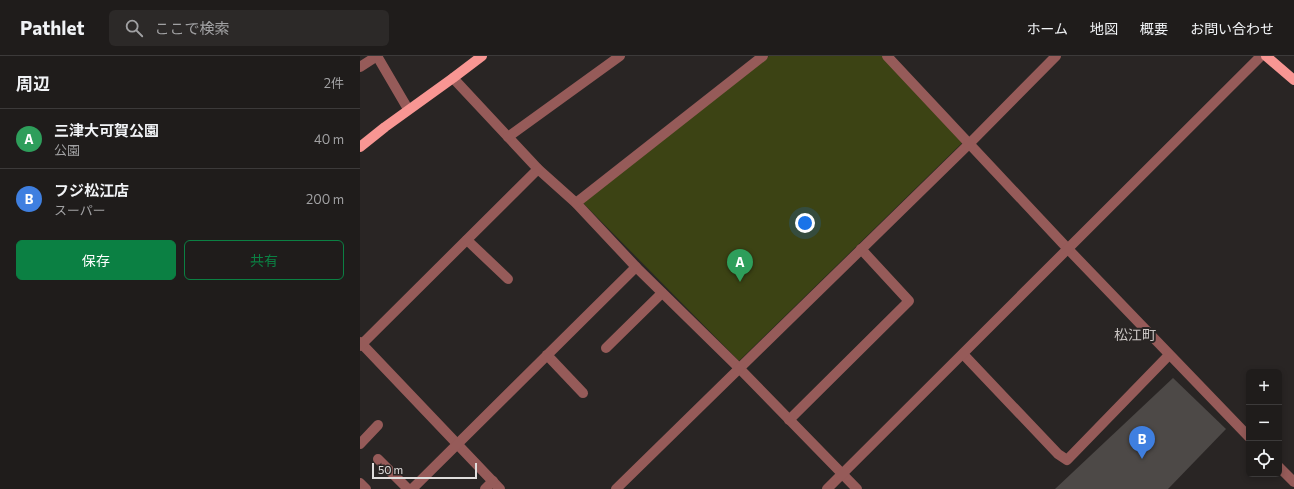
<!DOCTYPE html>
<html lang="ja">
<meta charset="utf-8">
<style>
:root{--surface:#1f1c1b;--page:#2c2928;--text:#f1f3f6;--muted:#a1a1a3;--line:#3c3a3a;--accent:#0b8043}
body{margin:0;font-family:Commissioner,"Noto Sans JP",sans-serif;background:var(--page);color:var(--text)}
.controls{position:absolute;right:12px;bottom:12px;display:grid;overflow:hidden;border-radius:6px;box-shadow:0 2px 6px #0003}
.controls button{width:36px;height:36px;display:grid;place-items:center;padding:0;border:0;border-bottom:1px solid var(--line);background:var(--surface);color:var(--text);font:20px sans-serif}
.scale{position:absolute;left:12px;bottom:10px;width:105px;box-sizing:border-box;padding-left:4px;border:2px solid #e0dedd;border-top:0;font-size:11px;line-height:14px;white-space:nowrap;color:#e0dedd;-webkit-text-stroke:3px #292524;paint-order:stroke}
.you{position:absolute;left:445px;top:167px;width:14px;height:14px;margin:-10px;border:3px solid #fff;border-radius:50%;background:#1a73e8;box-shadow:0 0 0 6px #1a73e833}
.badge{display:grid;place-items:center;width:26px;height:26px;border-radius:50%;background:var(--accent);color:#fff;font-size:13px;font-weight:700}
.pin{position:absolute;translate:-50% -33px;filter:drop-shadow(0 1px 2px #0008)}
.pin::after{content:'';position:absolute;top:21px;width:14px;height:12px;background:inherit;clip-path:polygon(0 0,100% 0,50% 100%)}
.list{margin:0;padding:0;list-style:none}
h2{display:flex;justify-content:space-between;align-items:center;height:52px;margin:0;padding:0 16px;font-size:17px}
h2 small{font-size:13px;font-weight:400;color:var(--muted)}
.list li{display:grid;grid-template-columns:26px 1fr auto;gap:12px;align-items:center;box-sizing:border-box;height:60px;padding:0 16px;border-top:1px solid var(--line)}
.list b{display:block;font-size:15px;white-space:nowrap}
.list p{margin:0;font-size:13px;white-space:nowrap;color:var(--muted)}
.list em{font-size:13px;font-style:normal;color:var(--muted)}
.actions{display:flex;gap:8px;padding:12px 16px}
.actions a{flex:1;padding:9px 0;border:1px solid var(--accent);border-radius:6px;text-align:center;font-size:14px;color:var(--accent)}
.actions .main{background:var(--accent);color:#fff}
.icon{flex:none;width:22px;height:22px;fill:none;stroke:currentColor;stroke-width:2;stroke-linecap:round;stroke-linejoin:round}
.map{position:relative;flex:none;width:934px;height:433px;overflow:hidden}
header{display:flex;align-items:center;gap:24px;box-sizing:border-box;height:56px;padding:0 20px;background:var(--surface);border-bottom:1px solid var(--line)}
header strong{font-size:19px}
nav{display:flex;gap:22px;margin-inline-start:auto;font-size:14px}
.search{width:280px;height:36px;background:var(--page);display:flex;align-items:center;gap:10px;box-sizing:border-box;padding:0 14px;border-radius:6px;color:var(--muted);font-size:15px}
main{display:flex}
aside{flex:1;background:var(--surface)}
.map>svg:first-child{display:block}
.green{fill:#3c4314}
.building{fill:#4d4947}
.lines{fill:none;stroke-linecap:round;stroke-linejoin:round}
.minor{stroke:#965b59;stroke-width:10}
.major{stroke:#f89693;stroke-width:10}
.labels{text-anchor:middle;stroke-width:4;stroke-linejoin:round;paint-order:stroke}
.quarter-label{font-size:14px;fill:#cac5c3;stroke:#292524}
</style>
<header>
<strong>Pathlet</strong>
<div class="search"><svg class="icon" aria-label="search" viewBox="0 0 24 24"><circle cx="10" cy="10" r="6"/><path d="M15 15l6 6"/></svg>ここで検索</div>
<nav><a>ホーム</a><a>地図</a><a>概要</a><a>お問い合わせ</a></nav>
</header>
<main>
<aside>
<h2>周辺<small>2件</small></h2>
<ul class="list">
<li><span class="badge" style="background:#2e9e5b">A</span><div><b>三津大可賀公園</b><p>公園</p></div><em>40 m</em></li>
<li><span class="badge" style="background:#3f7fe0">B</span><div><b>フジ松江店</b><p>スーパー</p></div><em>200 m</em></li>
</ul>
<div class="actions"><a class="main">保存</a><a>共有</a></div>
</aside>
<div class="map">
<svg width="934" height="433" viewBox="0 0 934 433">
<rect width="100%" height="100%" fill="#292524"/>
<polygon class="green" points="409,0 522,0 602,87 379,305 223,147"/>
<polygon class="building" points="813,322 866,373 808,433 695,433"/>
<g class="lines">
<g class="minor">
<polyline points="17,0 48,53"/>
<polyline points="527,0 708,193 889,381"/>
<polyline points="0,11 17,0"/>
<polyline points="93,22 178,113 216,147 276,211 379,312 497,433"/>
<polyline points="148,81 260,0"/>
<polyline points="216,147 403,0"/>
<polyline points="107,184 148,223"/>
<polyline points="0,286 140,433"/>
<polyline points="0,290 178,113"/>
<polyline points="246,292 302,237"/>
<polyline points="603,298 698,398 707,404 809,299"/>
<polyline points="187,299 223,337"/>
<polyline points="429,364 549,245 501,193"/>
<polyline points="0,388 18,369"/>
<polyline points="18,403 48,433"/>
<polyline points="919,411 934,426"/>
<polyline points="0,427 6,433"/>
<polyline points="52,433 276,211"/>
<polyline points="125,433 133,425"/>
<polyline points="256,433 609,88 696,0"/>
<polyline points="467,433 901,0"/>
</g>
<g class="major">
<polyline points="906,0 934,24"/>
<polyline points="0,91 25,71 93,22 122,0"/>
</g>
</g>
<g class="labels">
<g class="quarter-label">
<text x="775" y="284">松江町</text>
</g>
</g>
</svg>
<div class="controls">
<button>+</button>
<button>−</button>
<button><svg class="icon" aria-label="locate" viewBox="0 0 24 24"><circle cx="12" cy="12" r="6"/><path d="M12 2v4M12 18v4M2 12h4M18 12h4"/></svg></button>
</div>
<div class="scale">50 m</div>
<div class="you"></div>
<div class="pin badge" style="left:380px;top:226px;background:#2e9e5b">A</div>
<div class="pin badge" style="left:782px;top:403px;background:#3f7fe0">B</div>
</div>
</main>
